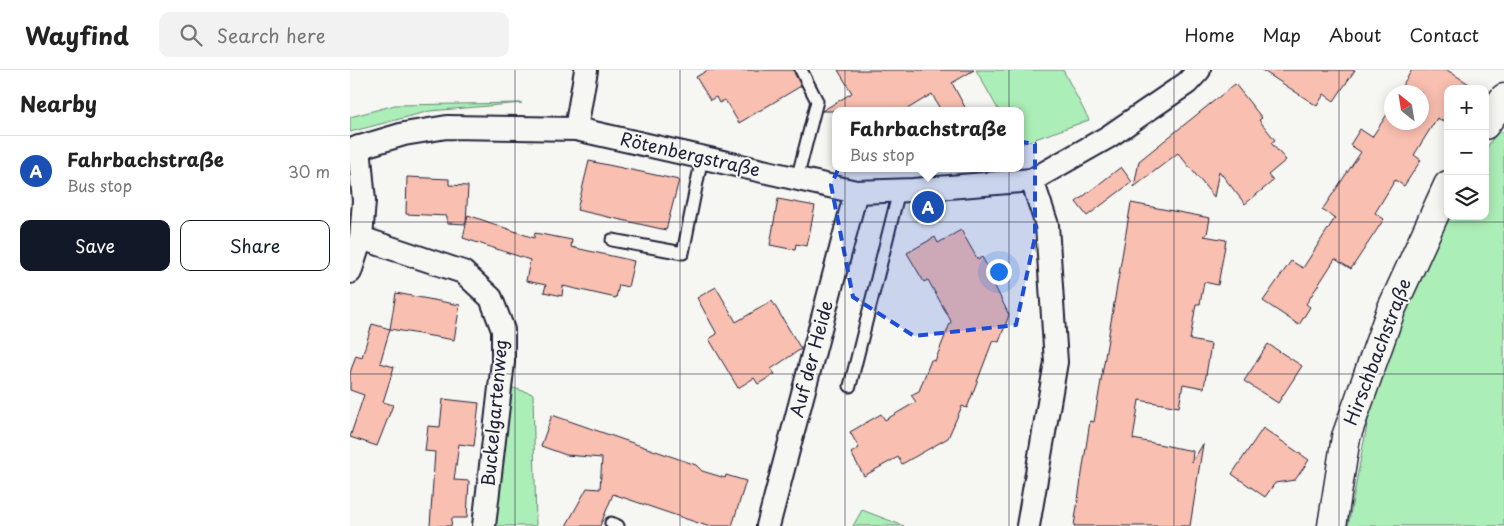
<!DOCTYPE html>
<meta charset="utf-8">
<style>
:root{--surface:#fff;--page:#f2f2f2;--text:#222;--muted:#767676;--line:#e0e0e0;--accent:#111827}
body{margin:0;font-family:"Playpen Sans",sans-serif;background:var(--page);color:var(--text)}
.controls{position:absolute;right:15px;top:15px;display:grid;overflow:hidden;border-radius:10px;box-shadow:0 2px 12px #0003}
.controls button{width:45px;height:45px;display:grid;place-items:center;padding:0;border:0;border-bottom:1px solid var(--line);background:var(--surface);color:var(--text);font:25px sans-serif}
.compass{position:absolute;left:1034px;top:15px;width:45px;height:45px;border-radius:50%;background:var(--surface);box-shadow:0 2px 12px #0003;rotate:330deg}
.you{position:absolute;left:648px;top:201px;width:18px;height:18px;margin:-12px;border:4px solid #fff;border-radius:50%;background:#1a73e8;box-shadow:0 0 0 8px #1a73e833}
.badge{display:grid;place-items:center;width:32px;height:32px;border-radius:50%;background:var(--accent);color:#fff;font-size:16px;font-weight:700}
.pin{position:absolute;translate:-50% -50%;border:2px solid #fff;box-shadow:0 1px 5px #0006}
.popup{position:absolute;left:482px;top:37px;width:192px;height:65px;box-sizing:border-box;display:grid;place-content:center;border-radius:10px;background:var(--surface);filter:drop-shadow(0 1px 4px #0005);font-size:16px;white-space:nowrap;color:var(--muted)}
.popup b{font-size:19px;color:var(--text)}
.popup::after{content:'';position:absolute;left:50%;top:100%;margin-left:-10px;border:10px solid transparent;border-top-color:var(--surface)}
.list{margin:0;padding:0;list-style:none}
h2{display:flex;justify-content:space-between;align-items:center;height:65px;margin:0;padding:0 20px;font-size:21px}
h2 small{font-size:16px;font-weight:400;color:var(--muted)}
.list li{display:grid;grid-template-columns:32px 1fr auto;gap:15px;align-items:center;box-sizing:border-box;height:70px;padding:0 20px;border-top:1px solid var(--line)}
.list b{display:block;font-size:19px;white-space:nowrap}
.list p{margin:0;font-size:16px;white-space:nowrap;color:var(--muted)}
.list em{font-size:16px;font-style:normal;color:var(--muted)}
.actions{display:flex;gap:10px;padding:15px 20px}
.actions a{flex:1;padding:11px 0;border:1px solid var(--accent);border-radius:10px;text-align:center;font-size:18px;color:var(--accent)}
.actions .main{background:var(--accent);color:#fff}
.icon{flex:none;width:28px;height:28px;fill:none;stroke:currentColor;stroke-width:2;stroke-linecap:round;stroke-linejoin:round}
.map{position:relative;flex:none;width:1154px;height:456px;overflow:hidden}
header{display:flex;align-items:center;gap:30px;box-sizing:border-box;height:70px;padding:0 25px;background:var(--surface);border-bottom:1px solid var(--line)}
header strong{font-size:24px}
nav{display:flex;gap:28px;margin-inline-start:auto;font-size:18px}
.search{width:350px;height:45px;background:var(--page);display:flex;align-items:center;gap:12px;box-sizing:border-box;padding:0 18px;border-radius:10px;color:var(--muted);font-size:19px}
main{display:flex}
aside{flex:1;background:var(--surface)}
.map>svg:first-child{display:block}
.green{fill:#aceeb7;stroke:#678879}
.building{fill:#f9bfb0;stroke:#22223b}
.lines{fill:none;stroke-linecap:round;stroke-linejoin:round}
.lane-casing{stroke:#22223b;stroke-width:15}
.street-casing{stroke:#22223b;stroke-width:26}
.secondary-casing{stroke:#22223b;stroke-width:31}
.lane{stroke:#f6f6f2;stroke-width:11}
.street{stroke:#f6f6f2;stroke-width:22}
.secondary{stroke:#f6f6f2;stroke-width:28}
.marked{fill:#1d4ed8;fill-opacity:0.2;stroke:#1d4ed8;stroke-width:4;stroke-dasharray:10 6;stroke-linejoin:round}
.grid{fill:none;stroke:#22223b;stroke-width:1;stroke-opacity:0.55}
.labels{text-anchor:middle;stroke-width:4;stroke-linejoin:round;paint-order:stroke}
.street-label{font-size:18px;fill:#22223b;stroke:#f6f6f2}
</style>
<header>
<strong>Wayfind</strong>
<div class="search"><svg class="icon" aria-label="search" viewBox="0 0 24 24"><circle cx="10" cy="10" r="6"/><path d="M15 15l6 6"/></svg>Search here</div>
<nav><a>Home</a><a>Map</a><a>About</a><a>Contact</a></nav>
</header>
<main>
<aside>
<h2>Nearby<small></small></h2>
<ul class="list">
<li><span class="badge" style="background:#1a4fb4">A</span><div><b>Fahrbachstraße</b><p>Bus stop</p></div><em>30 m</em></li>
</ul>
<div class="actions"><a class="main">Save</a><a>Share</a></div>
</aside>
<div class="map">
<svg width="1154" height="456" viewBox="0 0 1154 456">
<rect width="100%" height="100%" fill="#f6f6f2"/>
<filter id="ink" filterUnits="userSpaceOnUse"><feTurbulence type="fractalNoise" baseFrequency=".02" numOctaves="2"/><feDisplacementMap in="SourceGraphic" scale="10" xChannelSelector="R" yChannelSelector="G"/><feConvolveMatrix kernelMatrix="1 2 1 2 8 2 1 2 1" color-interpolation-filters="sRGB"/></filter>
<g filter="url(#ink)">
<g class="green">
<polygon points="626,0 713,0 739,50 671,74 670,41 649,41"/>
<polygon points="172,33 80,41 0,62 0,47 45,35"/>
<polygon points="1148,60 1154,64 1154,456 998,456 1018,350 1032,301 1082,174 1098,146 1135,146 1135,81"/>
<polygon points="150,314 183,324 186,456 134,456"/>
<polygon points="512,440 554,456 503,456"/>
</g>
<g class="building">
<polygon points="358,0 443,0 451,16 389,53 375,30 369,33 366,27 360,30 346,7"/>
<polygon points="488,0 624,0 602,13 617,41 591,41 582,24 554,41 472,41 502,23"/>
<polygon points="912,0 1005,0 984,31 974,24 967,36"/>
<polygon points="1062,0 1097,0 1127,19 1098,19 1098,54 1087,48 1064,85 1071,90 1054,116 1045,110 1025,143 1034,149 1001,199 985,189 956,234 960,237 949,255 913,231 941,191 953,198 985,148 972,140 1011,82 1000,75 1010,59 1022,67 1042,37 1042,52 1072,52 1072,22 1048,22"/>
<polygon points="885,14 912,48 909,50 925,70 921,73 936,90 918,105 923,111 895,134 869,101 864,127 828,83 784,117 789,91"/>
<polygon points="239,91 329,110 316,160 227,140"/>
<polygon points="771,97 782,112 737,146 726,132"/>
<polygon points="57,107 99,109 99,115 118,116 116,154 97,153 97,146 56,144"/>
<polygon points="428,129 465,136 457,176 446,174 445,180 420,175"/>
<polygon points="781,133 860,148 857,164 854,166 876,170 868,215 854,212 850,234 846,234 840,270 861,274 854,318 833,314 829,337 789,330 783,369 843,381 842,392 853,374 840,456 724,456 740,351 744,352"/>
<polygon points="118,145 184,168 185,163 222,170 221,177 284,191 278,217 269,215 266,228 213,216 212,226 194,222 196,215 176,211 180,190 113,168"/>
<polygon points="611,160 628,190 632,187 641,203 639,204 659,245 649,272 643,270 617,338 612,336 598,368 552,394 548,387 514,406 501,383 509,378 500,362 531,344 535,350 566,332 561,325 569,321 581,290 585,291 601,251 578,210 574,212 557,183 585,167 588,173"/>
<polygon points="366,217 386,252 422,231 451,279 421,299 425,304 408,314 404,308 388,318 359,269 367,264 347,228"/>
<polygon points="46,223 110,235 104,270 40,259"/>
<polygon points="22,254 40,259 30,293 44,297 33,332 43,335 27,376 0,367 14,325 0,320 0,303 6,285 12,287"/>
<polygon points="918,274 952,296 928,333 894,311"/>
<polygon points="93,329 129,333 124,376 109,374 104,410 119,411 117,448 102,448 101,456 80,456 85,382 75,381 78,356 90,357"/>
<polygon points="202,345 346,395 352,401 375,408 376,405 396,411 382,456 357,456 263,424 250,456 216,456 237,418 250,419 252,388 216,385 191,376"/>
<polygon points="913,358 959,390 945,410 925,413 915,427 882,404"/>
</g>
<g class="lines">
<defs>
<g id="lane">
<polyline points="447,109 467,31 451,0"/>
<polyline points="262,170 333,183 352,87"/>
<polyline points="500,316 549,121"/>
<polyline points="261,453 268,456"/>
</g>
<g id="street">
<polyline points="226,59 236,0"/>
<polyline points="0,80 54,64 97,57 226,59 506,122 563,120 682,110 758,67 837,13 849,0"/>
<polyline points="11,168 113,202 141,228 153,260 153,292 134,456"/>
<polyline points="0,202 11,168 14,131 9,77"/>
<polyline points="418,456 506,122"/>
<polyline points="678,456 706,292 697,155 682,110"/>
</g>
<g id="secondary">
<polyline points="1135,55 1154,28"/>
<polyline points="982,456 996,367 1041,240 1098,115"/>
</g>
</defs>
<use href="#lane" class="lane-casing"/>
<use href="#street" class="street-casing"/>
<use href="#secondary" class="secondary-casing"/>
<use href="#lane" class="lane"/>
<use href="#street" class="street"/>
<use href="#secondary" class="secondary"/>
</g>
</g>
<path class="marked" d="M510,51L623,64L685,74V167L666,255L564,266L503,227L481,115Z"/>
<path class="grid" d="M165,0V456M330,0V456M495,0V456M659,0V456M824,0V456M989,0V456M0,152H1154M0,304H1154"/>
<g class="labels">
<g class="street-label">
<text transform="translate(340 85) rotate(13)" y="6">Rötenbergstraße</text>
<text transform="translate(1028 282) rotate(-69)" y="6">Hirschbachstraße</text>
<text transform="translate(462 289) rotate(-75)" y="6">Auf der Heide</text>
<text transform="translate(145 343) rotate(-85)" y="6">Buckelgartenweg</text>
</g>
</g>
</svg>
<div class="controls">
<button>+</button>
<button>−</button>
<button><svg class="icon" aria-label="layers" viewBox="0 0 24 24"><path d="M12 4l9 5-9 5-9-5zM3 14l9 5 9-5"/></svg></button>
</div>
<svg class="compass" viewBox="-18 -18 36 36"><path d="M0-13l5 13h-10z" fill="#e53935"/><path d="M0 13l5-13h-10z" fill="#767676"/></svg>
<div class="you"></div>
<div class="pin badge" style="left:578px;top:137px;background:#1a4fb4">A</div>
<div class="popup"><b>Fahrbachstraße</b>Bus stop</div>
</div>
</main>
